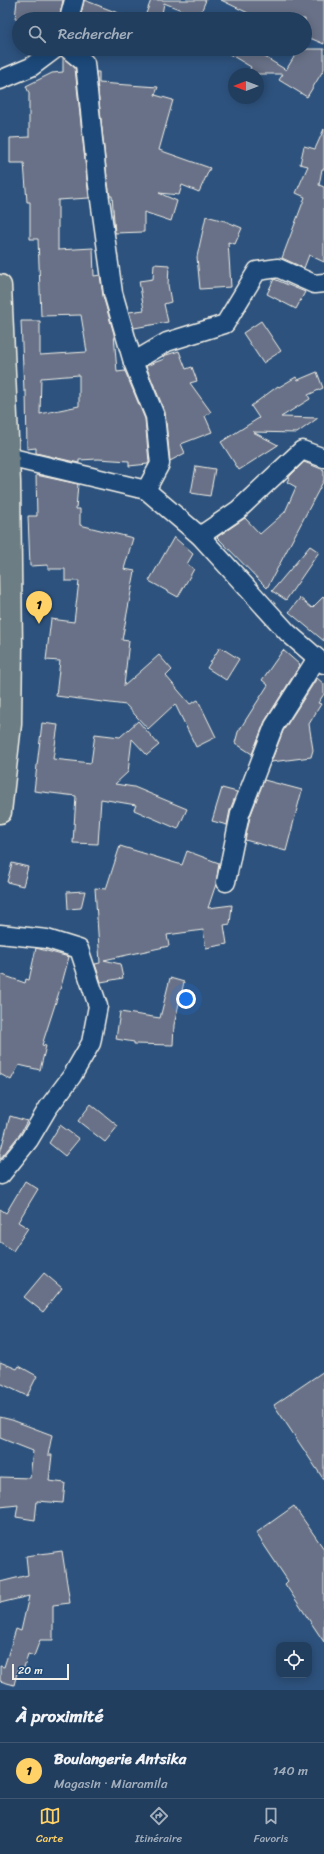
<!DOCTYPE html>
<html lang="fr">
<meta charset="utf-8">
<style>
:root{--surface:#223e5e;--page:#2a4564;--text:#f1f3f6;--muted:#a2aebc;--line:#3f5773;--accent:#ffd166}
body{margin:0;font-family:Sriracha,sans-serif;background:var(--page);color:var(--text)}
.controls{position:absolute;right:12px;bottom:12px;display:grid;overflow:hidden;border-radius:8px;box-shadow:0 2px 10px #0003}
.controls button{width:36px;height:36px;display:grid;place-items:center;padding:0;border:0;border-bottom:1px solid var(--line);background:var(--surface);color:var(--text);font:20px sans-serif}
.compass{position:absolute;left:228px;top:68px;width:36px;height:36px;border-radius:50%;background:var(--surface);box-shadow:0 2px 10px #0003;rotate:270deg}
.scale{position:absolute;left:12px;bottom:10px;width:57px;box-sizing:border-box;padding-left:4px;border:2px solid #f4f1e8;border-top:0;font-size:11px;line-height:14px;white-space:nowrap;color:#f4f1e8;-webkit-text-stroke:3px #1f4a7a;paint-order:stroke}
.you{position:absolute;left:186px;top:999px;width:14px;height:14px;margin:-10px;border:3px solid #fff;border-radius:50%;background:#1a73e8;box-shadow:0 0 0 6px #1a73e833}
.badge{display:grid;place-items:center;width:26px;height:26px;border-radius:50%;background:var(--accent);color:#111;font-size:13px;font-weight:700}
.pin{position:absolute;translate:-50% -33px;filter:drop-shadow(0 1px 2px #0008)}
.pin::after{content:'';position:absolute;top:21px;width:14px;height:12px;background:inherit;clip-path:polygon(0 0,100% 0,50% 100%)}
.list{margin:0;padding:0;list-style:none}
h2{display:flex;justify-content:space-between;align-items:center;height:52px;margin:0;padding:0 16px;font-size:17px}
h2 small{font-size:13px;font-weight:400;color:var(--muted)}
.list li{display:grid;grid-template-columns:26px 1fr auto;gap:12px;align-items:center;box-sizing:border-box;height:56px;padding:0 16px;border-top:1px solid var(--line)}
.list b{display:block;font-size:15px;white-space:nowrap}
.list p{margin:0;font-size:13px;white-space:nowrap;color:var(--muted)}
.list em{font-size:13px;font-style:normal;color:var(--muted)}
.icon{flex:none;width:22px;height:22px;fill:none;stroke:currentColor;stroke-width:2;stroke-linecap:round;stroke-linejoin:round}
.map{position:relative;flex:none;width:324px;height:1690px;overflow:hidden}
.search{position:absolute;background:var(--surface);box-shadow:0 2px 10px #0003;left:12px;right:12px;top:12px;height:44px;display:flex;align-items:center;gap:10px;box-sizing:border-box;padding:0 14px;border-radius:22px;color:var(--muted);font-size:15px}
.sheet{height:108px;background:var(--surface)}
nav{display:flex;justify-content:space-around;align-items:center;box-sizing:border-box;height:56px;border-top:1px solid var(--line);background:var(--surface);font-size:11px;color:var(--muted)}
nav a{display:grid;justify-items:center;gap:2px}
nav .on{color:var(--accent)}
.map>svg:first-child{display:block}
.building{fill:#677187;stroke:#f4f1e8;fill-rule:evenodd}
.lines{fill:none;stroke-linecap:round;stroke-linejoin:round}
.street-casing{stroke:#f4f1e8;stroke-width:21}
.primary-casing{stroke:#f4f1e8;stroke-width:25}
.street{stroke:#1f4a7a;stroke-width:18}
.primary{stroke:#6c7e84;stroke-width:22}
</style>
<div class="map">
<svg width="324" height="1690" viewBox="0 0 324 1690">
<rect width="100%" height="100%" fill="#2d527d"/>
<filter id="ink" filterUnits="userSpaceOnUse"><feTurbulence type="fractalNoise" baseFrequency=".025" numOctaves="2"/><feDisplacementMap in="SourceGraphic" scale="8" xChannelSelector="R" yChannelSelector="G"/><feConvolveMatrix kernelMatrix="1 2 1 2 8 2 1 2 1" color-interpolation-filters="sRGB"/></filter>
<g filter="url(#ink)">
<g class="building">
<polygon points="17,0 63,0 59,19 15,19"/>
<polygon points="84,0 131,18 131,19 80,19"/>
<polygon points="151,0 206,0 199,17 164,3 161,19 144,19"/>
<polygon points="221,0 324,0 324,44 305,36 305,19 244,19 248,13"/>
<polygon points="221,49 252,49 286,70 299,49 324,49 324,69 307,97 279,80 283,74 247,74 251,67"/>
<path d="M63,58L75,68L89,198L58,200V250L93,248L94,276L100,275L103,296L114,334L117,372L125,371L145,419L149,462L148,464L129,466V461L98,459L79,460V463L36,453V448L27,449L26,391H24L21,321H40V355L87,352L81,315L41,316L38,239H30V202H27L24,163H10V138L29,137V93L26,86L52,73L63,72ZM79,375V406L40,414L41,378Z"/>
<polygon points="96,72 99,72 99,83 158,87 155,95 173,100 159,150 210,168 199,192 182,185 179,195 159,193 177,201 171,221 144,212 144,232 115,233 112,196 110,196 107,177"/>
<polygon points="324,129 324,169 322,169 319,185 324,187 324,262 309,255 304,268 282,258 305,197 296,193 308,166 300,164 304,146 315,149"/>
<polygon points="206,216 225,221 242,228 235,244 228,242 231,287 200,289 197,257"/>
<polygon points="154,264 169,265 168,285 171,302 164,304 168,322 134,328 129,312 144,310 139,281 153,279"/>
<polygon points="274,279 305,292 296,309 267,294"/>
<polygon points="261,321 281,351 263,363 243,333"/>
<polygon points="179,351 186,369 192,367 197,381 190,383 211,412 205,416 212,432 181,444 185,453 170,461 165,412 146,366 164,359 163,356"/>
<polygon points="317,372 323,388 308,395 310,399 281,417 318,418 297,433 253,432 278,445 239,470 221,442 259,418 251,406 278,386 279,387 296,377 298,380"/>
<polygon points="304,462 324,470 324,480 267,588 217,537 245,518 260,534 285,512 296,487 287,482 290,476"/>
<polygon points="196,466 215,469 210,496 191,493"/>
<polygon points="36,475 78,484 76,509 80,509 80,525 133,538 124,569 135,571 122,640 129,641 124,686 159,655 172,670 166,676 190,704 198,700 216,737 196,747 175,704 148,729 126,705 56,696 60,661 46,660 51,619 74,622 79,581 65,581 65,569 48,569 48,565 30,566 28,516 37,516"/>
<polygon points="174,537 193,554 187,564 194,569 178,597 149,581"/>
<polygon points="310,546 319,552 286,600 272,591"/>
<polygon points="324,596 324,641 289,612 300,598 312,608"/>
<polygon points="220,647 239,659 226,680 207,668"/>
<polygon points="283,650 300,665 265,721 252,754 235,743 238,732 268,685 262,680"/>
<polygon points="317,678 324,684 324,694 318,703 321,704 309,724 313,750 311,757 271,762 283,731"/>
<polygon points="138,721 159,745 147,755 132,739 128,772 115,784 134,787 187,809 178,829 134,810 136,805 101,799 98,844 73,843 76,796 34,791 42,723 58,725 53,759 91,763 95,734 120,737"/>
<polygon points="264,780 302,790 286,851 245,840 250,817"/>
<polygon points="222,788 237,792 230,810 227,825 212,821"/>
<polygon points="120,846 182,865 187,851 219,863 216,884 208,908 232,905 230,924 224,925 227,944 206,948 203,930 167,935 169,946 104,960 120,964 123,978 101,982 95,964 100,963 95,888 106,889"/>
<polygon points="12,863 28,867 23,886 7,882"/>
<polygon points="85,891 81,908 68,909 67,892"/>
<polygon points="36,948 69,957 62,983 42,1045 46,1046 40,1070 19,1065 11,1080 0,1074 0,974 25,983 26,979 29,980"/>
<polygon points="170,978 184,982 174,1025 173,1045 134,1044 134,1042 116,1039 120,1012 160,1018"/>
<polygon points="91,1104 118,1126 105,1142 78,1121"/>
<polygon points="10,1116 27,1121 20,1134 0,1159 0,1153"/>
<polygon points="60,1125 79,1139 65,1156 49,1143"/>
<polygon points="25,1181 38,1189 18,1222 28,1228 13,1251 0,1242 0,1209 6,1213"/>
<polygon points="44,1273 62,1288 43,1312 24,1297"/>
<polygon points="0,1362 17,1369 19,1366 37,1376 27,1396 0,1383"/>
<polygon points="324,1371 324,1480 274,1405"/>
<polygon points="0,1417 12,1420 52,1435 48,1455 52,1455 49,1481 65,1483 63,1503 37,1501 35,1520 16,1517 18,1505 0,1507 0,1477 30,1478 33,1451 0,1438"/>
<polygon points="294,1506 324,1549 324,1642 285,1584 288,1581 256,1533"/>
<polygon points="62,1551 70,1603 53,1605 53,1640 40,1640 34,1656 28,1654 23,1671 18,1669 14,1685 0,1681 0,1666 4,1667 16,1629 21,1631 29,1596 0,1603 0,1582 28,1575 26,1556"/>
</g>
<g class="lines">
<defs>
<g id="street">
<polyline points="69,19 74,0"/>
<polyline points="68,49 85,63 97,178 113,293 133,362 155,416 160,464 146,490"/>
<polyline points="0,80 31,67 55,49"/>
<polyline points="133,362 167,342 225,324 257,271 278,268 314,284 324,283"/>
<polyline points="0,456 8,457 146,490 200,536 288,633 324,664"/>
<polyline points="200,536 238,510 302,450 324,458"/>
<polyline points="226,882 240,814 274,726 317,658"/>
<polyline points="0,934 47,939 79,949 98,1006 91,1043 72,1076 48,1108 29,1140 1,1175 0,1174"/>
</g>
<polyline id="primary" points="0,286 9,482 11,646 10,724 0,812"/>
</defs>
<use href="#street" class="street-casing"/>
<use href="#primary" class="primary-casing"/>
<use href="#street" class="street"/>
<use href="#primary" class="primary"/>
</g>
</g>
</svg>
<div class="controls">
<button><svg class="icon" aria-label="locate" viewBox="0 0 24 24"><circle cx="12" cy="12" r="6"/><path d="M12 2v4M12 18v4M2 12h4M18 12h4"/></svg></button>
</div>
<svg class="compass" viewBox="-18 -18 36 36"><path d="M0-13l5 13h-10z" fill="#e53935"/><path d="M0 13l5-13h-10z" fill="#a2aebc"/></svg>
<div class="scale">20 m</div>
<div class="you"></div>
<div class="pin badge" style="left:39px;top:624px">1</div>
<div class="search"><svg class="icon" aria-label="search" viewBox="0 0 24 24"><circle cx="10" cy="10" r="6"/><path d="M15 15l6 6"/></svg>Rechercher</div>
</div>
<section class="sheet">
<h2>À proximité<small></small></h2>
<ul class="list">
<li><span class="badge">1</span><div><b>Boulangerie Antsika</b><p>Magasin · Miaramila</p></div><em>140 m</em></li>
</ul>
</section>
<nav>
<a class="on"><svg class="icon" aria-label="map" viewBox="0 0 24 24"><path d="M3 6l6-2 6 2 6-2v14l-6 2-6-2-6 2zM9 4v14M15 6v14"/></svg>Carte</a>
<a><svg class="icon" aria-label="directions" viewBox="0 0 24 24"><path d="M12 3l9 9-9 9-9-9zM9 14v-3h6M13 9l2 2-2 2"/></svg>Itinéraire</a>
<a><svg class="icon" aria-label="saved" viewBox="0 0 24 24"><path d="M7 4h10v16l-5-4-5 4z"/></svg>Favoris</a>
</nav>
